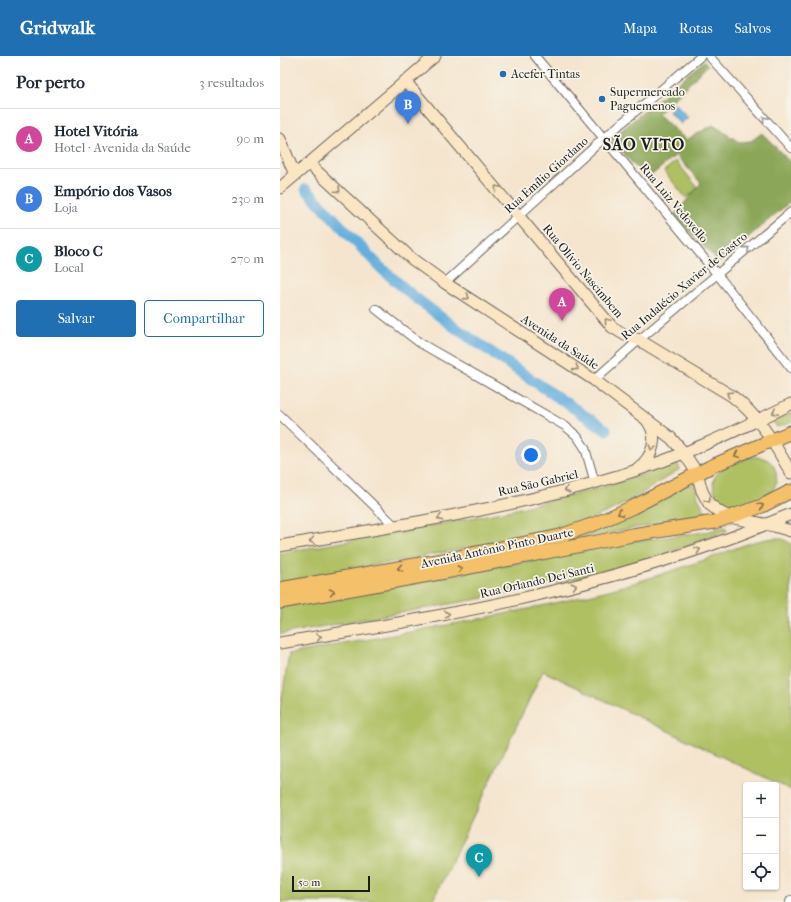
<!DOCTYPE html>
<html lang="pt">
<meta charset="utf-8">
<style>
:root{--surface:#fff;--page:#f2f2f3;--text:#1f2937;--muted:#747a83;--line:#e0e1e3;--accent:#1f6fb2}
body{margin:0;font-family:"IM FELL French Canon",serif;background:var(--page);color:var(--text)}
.controls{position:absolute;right:12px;bottom:12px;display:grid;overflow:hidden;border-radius:4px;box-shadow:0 1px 3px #0004}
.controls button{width:36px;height:36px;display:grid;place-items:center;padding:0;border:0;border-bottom:1px solid var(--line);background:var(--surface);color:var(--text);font:20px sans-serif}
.scale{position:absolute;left:12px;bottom:10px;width:78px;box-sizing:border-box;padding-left:4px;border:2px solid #1c1c1c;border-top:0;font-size:11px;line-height:14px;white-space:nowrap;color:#1c1c1c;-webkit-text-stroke:3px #f7f3e8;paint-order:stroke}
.you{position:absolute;left:251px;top:399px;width:14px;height:14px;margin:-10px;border:3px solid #fff;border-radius:50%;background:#1a73e8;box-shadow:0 0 0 6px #1a73e833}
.badge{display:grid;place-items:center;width:26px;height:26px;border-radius:50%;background:var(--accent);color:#fff;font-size:13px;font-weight:700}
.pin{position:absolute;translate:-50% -33px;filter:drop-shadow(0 1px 2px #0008)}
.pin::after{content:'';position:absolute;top:21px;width:14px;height:12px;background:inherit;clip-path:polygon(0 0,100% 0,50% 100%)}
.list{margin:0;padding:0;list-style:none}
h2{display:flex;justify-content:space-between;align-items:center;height:52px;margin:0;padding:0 16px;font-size:17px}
h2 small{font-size:13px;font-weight:400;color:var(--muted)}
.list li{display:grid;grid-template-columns:26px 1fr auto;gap:12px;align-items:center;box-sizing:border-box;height:60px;padding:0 16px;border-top:1px solid var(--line)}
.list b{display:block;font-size:15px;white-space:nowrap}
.list p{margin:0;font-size:13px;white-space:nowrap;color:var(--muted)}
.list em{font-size:13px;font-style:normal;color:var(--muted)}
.actions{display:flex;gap:8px;padding:12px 16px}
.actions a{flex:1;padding:9px 0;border:1px solid var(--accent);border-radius:4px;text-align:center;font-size:14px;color:var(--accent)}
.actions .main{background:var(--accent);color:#fff}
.icon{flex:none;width:22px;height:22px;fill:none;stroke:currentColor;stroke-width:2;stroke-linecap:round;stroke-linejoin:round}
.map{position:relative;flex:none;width:511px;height:846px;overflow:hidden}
header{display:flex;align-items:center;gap:24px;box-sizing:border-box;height:56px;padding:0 20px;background:var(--accent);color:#fff}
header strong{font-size:19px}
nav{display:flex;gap:22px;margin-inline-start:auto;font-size:14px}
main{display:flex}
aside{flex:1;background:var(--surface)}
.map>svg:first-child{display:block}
.green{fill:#afc063;stroke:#666e40}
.forest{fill:#8ba659;stroke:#54613a}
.water{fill:#65afdd;stroke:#40667c}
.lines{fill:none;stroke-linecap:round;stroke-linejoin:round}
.canal{stroke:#65afdd;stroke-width:11}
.minor-casing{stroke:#68625a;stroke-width:10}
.secondary-casing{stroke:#68625a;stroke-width:13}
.primary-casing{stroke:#68625a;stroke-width:15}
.minor{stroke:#fff;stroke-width:8}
.secondary{stroke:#fbe6c3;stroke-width:11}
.primary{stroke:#f4c16a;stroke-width:13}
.oneway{stroke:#999}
.oneway2{stroke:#978b78}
.oneway3{stroke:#886e43}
.poi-dot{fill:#1f6fb2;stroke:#f7f3e8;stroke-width:1.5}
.labels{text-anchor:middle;stroke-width:3.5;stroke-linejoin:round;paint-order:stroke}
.poi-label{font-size:12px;fill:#1c1c1c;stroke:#f7f3e8;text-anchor:start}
.street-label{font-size:12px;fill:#1c1c1c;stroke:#f7f3e8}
.district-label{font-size:16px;font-weight:bold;letter-spacing:1px;fill:#1c1c1c;stroke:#f7f3e8}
</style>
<header>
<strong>Gridwalk</strong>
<nav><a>Mapa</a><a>Rotas</a><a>Salvos</a></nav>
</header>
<main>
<aside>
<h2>Por perto<small>3 resultados</small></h2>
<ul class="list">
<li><span class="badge" style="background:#d1479c">A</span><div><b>Hotel Vitória</b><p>Hotel · Avenida da Saúde</p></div><em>90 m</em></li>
<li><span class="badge" style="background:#3f7fe0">B</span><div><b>Empório dos Vasos</b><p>Loja</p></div><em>230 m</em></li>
<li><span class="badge" style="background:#0f9aa8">C</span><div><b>Bloco C</b><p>Local</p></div><em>270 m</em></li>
</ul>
<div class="actions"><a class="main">Salvar</a><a>Compartilhar</a></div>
</aside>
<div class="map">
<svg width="511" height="846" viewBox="0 0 511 846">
<rect width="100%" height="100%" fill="#f7f3e8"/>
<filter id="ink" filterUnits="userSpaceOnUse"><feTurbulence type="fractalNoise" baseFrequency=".025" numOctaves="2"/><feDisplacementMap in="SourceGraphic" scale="8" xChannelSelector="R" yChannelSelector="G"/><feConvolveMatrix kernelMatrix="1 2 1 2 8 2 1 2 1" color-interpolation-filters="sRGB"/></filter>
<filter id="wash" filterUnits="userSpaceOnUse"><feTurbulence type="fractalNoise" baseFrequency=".012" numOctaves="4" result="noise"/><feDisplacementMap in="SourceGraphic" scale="16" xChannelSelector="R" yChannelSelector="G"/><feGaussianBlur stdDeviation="0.9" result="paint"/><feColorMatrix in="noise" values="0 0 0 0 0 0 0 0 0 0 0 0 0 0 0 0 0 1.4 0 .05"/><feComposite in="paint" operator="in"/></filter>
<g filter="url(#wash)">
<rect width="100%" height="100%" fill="#f5e5ce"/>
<g class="green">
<polygon points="396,105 418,132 406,142 384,115"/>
<polygon points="511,357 511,367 497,371 493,365"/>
<path d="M471,401C477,401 484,401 489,405C498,411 499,428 492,435C486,441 465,448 458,449C441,452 425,430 438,417C446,408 461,405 471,401Z"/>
<path d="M397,407L400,413C382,424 365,436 347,446C319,462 288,471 257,479L0,527V497L114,477L232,454L327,430Z"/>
<path d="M409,428L415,429C417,440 420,448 427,456L425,460L355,472L287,486V484Z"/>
<polygon points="445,471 447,475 403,492 324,516 232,537 0,578 0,551 355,485 425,476"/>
<path d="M497,482L505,484L511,488V734L263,615L152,846H0V653L9,598C116,578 224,561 329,534C363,525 397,513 430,502C452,494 474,483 497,482Z"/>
</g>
<polygon class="forest" points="424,5 428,9 378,58 406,84 433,69 459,86 471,85 482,77 511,107 511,145 439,206 394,160 421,127 396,99 368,122 362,118 331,83"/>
<polygon class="water" points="395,48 408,61 401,68 389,56"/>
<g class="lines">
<polyline class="canal" points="26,133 76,186 102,213 132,239 174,271 326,374"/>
</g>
</g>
<g filter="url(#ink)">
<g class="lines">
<defs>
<g id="minor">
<polyline points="255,0 437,218 511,312"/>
<polyline points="429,0 511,92"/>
<polyline points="165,227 324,82 421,0"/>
<polyline points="96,253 140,287 285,370 297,380 305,392 315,427"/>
<polyline points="314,324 359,284 511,156"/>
<polyline points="0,359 115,470"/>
<polyline points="510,846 511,844"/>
</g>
<g id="secondary">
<path d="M125,25L332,271L345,279L359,284L452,340C480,361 494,387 511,417"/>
<polyline points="0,83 15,119"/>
<polyline points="29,108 132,203 165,227 314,324 391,382 404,397 417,417 422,435 429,448 441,457 449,461 494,470 511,475"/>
<polyline points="0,132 155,0"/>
<path d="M358,412C373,401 379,381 368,366"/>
<path d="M0,490C114,470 230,453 341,419C399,402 456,375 511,348"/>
<path d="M0,587L24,583C94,571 165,560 235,544C329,523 422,496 511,458"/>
</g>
<g id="primary">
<polyline points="0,533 163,504 280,480 317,467 353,451 430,411 511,376"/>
<polyline points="0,546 165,516 352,479 435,466 482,450 511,435"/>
</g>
</defs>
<use href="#minor" class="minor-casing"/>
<use href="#secondary" class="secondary-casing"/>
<use href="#primary" class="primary-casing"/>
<use href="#minor" class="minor"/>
<use href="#secondary" class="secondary"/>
<use href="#primary" class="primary"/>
</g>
<defs><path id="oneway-chevron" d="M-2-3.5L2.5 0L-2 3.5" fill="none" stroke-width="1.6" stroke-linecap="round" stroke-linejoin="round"/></defs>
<g class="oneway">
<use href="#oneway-chevron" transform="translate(485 63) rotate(-132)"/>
<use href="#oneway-chevron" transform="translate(467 193) rotate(-40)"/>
</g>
<g class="oneway2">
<use href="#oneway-chevron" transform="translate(217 132) rotate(-130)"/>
<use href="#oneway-chevron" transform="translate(58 134) rotate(43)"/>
<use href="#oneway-chevron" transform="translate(187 241) rotate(33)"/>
<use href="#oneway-chevron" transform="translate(327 265) rotate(-130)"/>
<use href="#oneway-chevron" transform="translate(296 312) rotate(33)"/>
<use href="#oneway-chevron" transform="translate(449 338) rotate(-148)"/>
<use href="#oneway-chevron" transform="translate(495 356) rotate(154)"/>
<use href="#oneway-chevron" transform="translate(372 392) rotate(106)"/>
<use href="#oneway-chevron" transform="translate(287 434) rotate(166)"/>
<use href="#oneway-chevron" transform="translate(428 444) rotate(58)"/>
<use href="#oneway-chevron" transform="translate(160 462) rotate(168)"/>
<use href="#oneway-chevron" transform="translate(32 485) rotate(170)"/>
<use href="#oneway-chevron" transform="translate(418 494) rotate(-20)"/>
<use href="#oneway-chevron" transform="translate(294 530) rotate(-14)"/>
<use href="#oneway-chevron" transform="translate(167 558) rotate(-10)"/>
<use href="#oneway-chevron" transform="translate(39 581) rotate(-10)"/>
</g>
<g class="oneway3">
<use href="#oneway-chevron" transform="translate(457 399) rotate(157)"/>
<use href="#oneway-chevron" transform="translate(481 450) rotate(-22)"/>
<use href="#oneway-chevron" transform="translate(340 457) rotate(155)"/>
<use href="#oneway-chevron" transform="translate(120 512) rotate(170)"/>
<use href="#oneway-chevron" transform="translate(180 513) rotate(-11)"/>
<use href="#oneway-chevron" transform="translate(52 536) rotate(-10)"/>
</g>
</g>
<g class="poi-dot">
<circle cx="223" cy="18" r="4"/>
<circle cx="322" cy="43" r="4"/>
</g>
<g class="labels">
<g class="poi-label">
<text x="231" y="22">Acefer Tintas</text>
<text x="330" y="40">Supermercado<tspan x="330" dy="14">Paguemenos</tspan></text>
</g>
<g class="street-label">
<text transform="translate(266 119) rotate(-42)" y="4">Rua Emílio Giordano</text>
<text transform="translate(394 147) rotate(50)" y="4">Rua Luiz Vedovello</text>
<text transform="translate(303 215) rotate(50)" y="4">Rua Olívio Nascimbem</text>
<text transform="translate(404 230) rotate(-40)" y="4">Rua Indalécio Xavier de Castro</text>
<text transform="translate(280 286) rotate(33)" y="4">Avenida da Saúde</text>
<text transform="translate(258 427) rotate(-13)" y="4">Rua São Gabriel</text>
<text transform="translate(217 492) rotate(-12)" y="4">Avenida Antônio Pinto Duarte</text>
<text transform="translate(257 525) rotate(-13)" y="4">Rua Orlando Dei Santi</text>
</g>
<g class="district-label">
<text x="364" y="94">SÃO VITO</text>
</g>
</g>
</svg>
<div class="controls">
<button>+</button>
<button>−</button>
<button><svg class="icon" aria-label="locate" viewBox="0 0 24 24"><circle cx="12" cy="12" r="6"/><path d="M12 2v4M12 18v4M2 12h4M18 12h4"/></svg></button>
</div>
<div class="scale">50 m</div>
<div class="you"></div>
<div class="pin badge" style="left:282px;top:265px;background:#d1479c">A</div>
<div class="pin badge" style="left:128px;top:68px;background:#3f7fe0">B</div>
<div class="pin badge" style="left:199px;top:821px;background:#0f9aa8">C</div>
</div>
</main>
